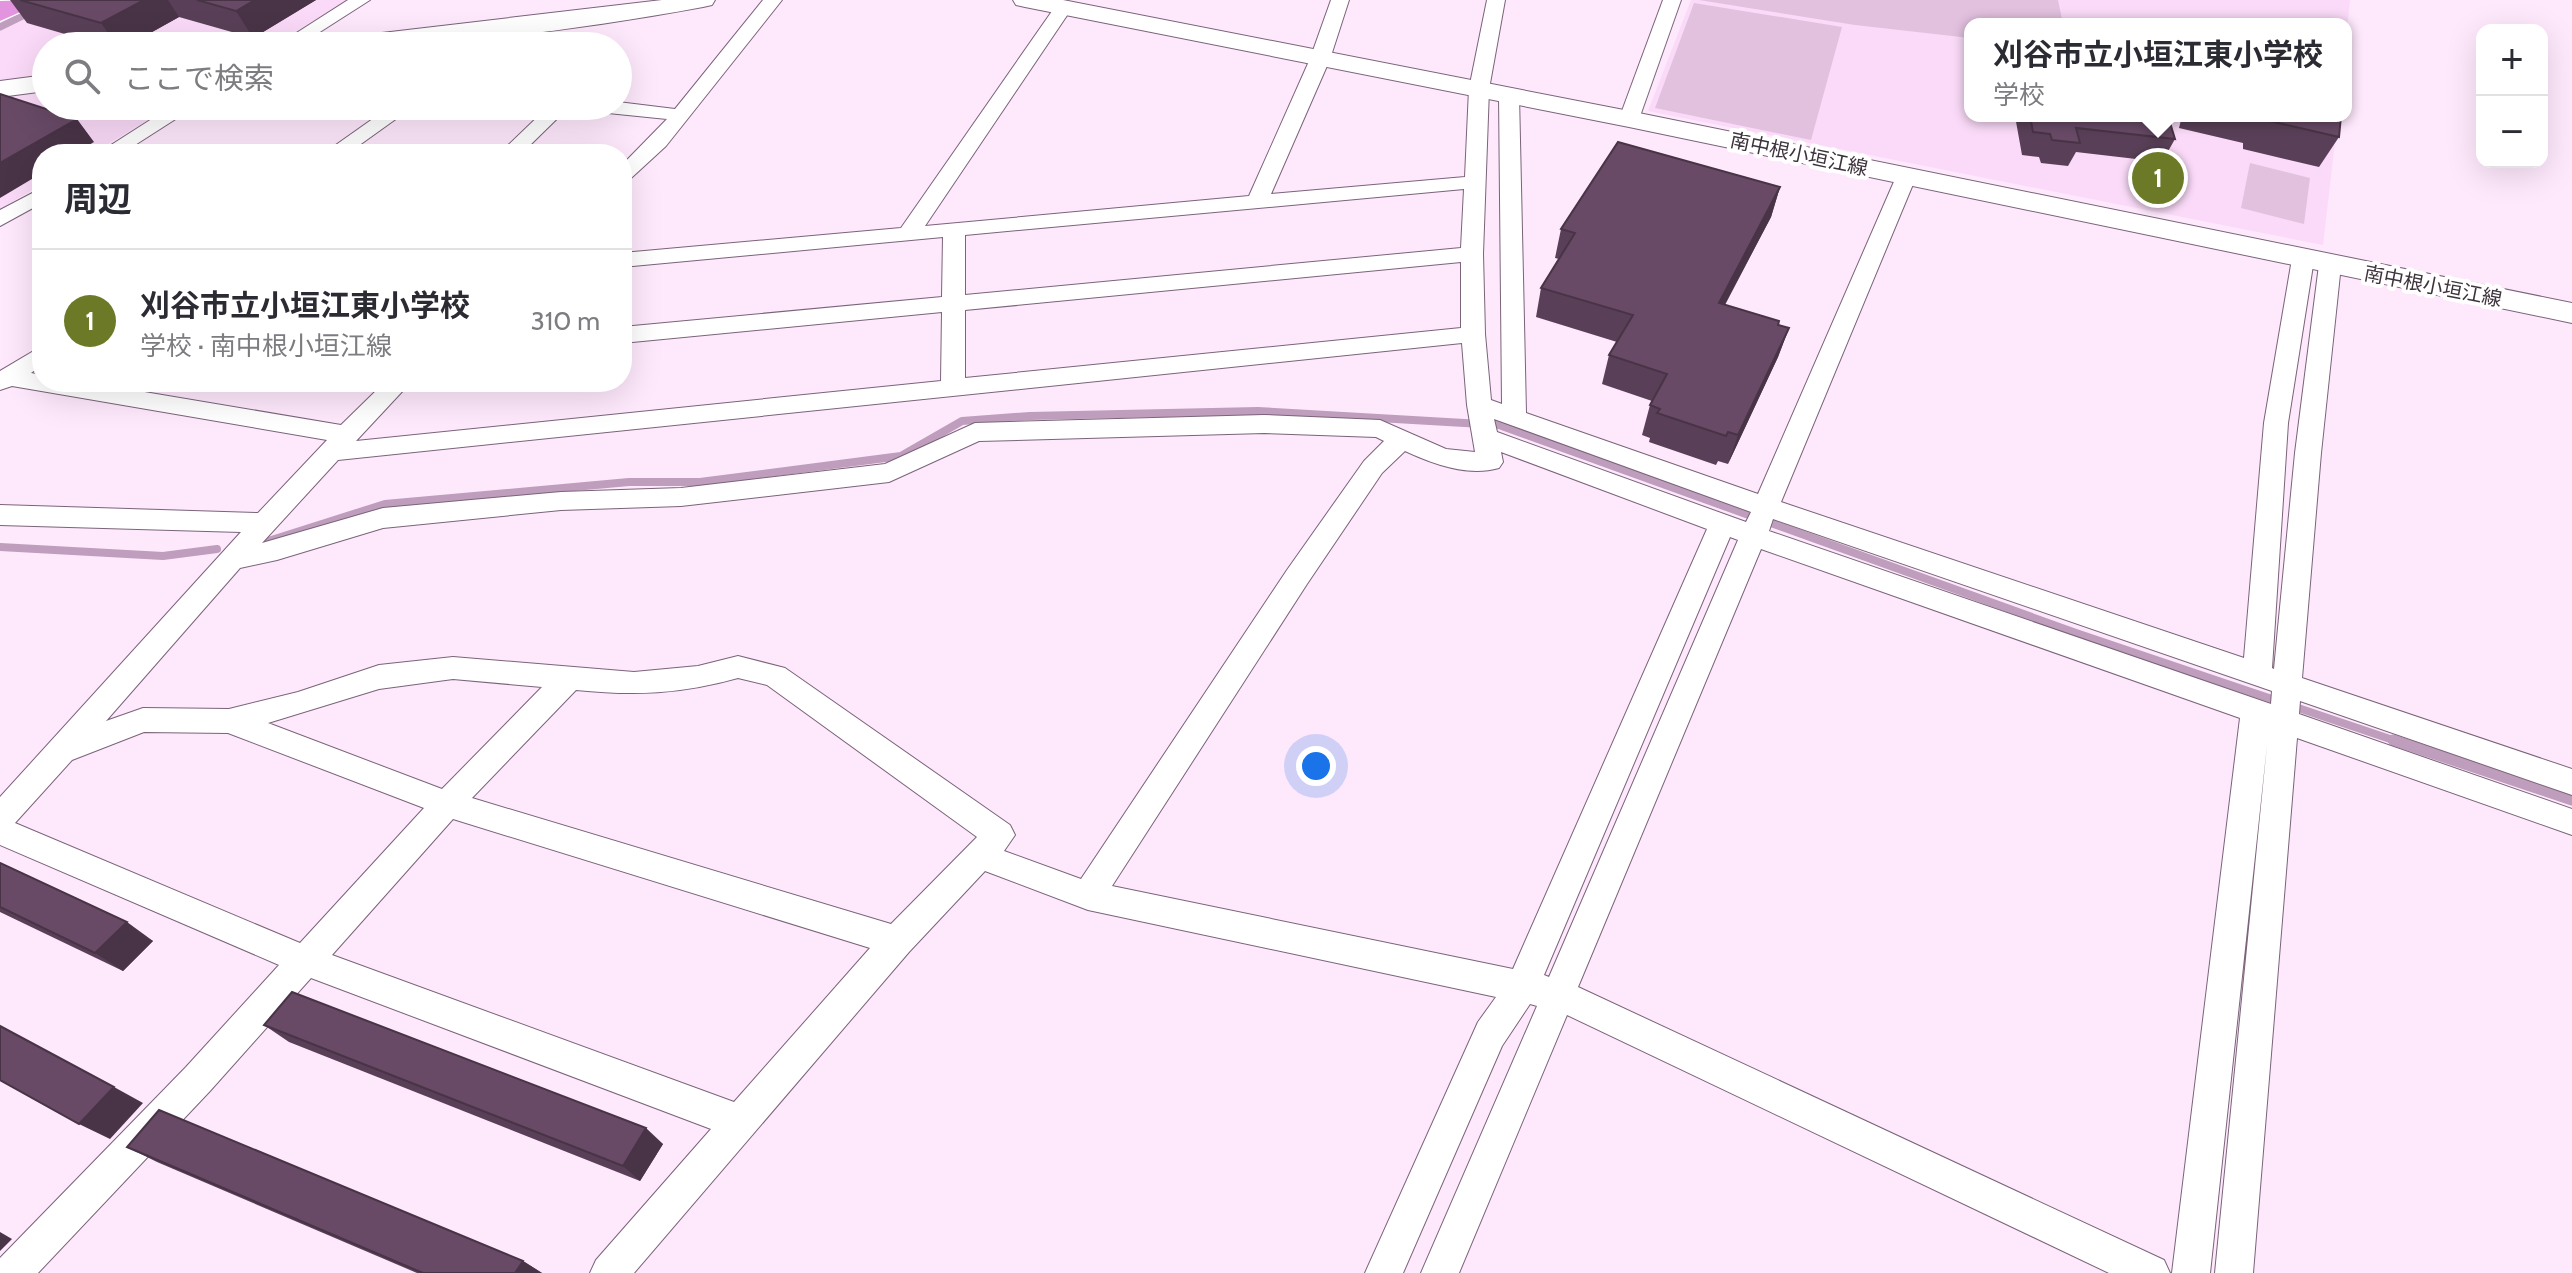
<!DOCTYPE html>
<html lang="ja">
<meta charset="utf-8">
<style>
:root{--surface:#fff;--page:#f2f2f3;--text:#2b2b33;--muted:#7c7c81;--line:#e1e1e2;--accent:#6c7a28}
body{margin:0;font-family:Cabin,"Noto Sans JP",sans-serif;background:var(--page);color:var(--text)}
.controls{position:absolute;right:24px;top:24px;display:grid;overflow:hidden;border-radius:16px;box-shadow:0 8px 32px #0002}
.controls button{width:72px;height:72px;display:grid;place-items:center;padding:0;border:0;border-bottom:2px solid var(--line);background:var(--surface);color:var(--text);font:40px sans-serif}
.you{position:absolute;left:1316px;top:766px;width:28px;height:28px;margin:-20px;border:6px solid #fff;border-radius:50%;background:#1a73e8;box-shadow:0 0 0 12px #1a73e833}
.badge{display:grid;place-items:center;width:52px;height:52px;border-radius:50%;background:var(--accent);color:#fff;font-size:26px;font-weight:700}
.pin{position:absolute;translate:-50% -50%;border:4px solid #fff;box-shadow:0 2px 8px #0006}
.popup{position:absolute;left:1964px;top:18px;width:388px;height:104px;box-sizing:border-box;display:grid;place-content:center;border-radius:16px;background:var(--surface);filter:drop-shadow(0 2px 6px #0005);font-size:26px;white-space:nowrap;color:var(--muted)}
.popup b{font-size:30px;color:var(--text)}
.popup::after{content:'';position:absolute;left:50%;top:100%;margin-left:-16px;border:16px solid transparent;border-top-color:var(--surface)}
.list{margin:0;padding:0;list-style:none}
h2{display:flex;justify-content:space-between;align-items:center;height:104px;margin:0;padding:0 32px;font-size:34px}
h2 small{font-size:26px;font-weight:400;color:var(--muted)}
.list li{display:grid;grid-template-columns:52px 1fr auto;gap:24px;align-items:center;box-sizing:border-box;height:144px;padding:0 32px;border-top:2px solid var(--line)}
.list b{display:block;font-size:30px;white-space:nowrap}
.list p{margin:0;font-size:26px;white-space:nowrap;color:var(--muted)}
.list em{font-size:26px;font-style:normal;color:var(--muted)}
.icon{flex:none;width:44px;height:44px;fill:none;stroke:currentColor;stroke-width:2;stroke-linecap:round;stroke-linejoin:round}
.map{position:relative;flex:none;width:2572px;height:1273px;overflow:hidden}
.search{position:absolute;background:var(--surface);box-shadow:0 8px 32px #0002;left:32px;top:32px;width:600px;height:88px;display:flex;align-items:center;gap:20px;box-sizing:border-box;padding:0 28px;border-radius:44px;color:var(--muted);font-size:30px}
.panel{position:absolute;background:var(--surface);box-shadow:0 8px 32px #0002;left:32px;top:144px;width:600px;height:248px;border-radius:32px}
.map>svg:first-child{display:block}
.built{fill:#fadaf8}
.green{fill:#e2c1df}
.lines{fill:none;stroke-linecap:round;stroke-linejoin:round}
.stream-far2{stroke:#bf9dbd;stroke-width:7}
.stream-far1{stroke:#bf9dbd;stroke-width:8}
.stream{stroke:#bf9dbd;stroke-width:11}
.street-casing{stroke:#7b6379;stroke-width:2}
.secondary-casing{stroke:#7b6379;stroke-width:2}
.highway-casing{stroke:#fff;stroke-width:2}
.street{fill:#fff;fill-rule:evenodd}
.secondary{fill:#fff;fill-rule:evenodd}
.highway{fill:#e294de;fill-rule:evenodd}
.wall{fill:#594058}
.shaded-wall{fill:#493447}
.building{fill:#684a66;stroke:#493447;stroke-width:2}
.labels{text-anchor:middle;stroke-width:8;stroke-linejoin:round;paint-order:stroke}
.far-street-label{font-size:20px;fill:#3d333c;stroke:#fff}
</style>
<div class="map">
<svg width="2572" height="1273" viewBox="0 0 2572 1273">
<rect width="100%" height="100%" fill="#fee8fc"/>
<g class="built">
<polygon points="46,0 348,0 271,46 46,46 46,106 171,106 91,154 42,154 42,184 0,209 0,23"/>
<polygon points="1691,0 2350,0 2346,38 2346,24 1970,24 1970,116 2338,116 2323,245 1648,111"/>
</g>
<g class="green">
<polygon points="1699,0 2058,0 2063,24 1970,24 1970,38 1855,25"/>
<polygon points="1694,3 1842,27 1811,140 1655,108"/>
<polygon points="2250,163 2310,178 2304,224 2241,208"/>
</g>
<g class="lines">
<polyline class="stream-far2" points="0,27 55,0"/>
<g class="stream-far1">
<polyline points="262,543 385,504 629,482 700,482 901,456 962,421 1030,416 1258,411 1499,425 2076,633 2399,742"/>
<polyline points="0,547 163,556 217,549"/>
</g>
<polyline class="stream" points="2393,740 2572,800"/>
<defs>
<g id="street">
<polygon points="348,0 370,0 298,46 276,46"/>
<polygon points="763,0 782,0 666,146 629,180 622,182 622,165 667,119 598,112 588,106 618,106 618,102 675,109"/>
<path d="M1331,0H1349L1330,59L1271,194L1465,177L1469,89L1487,0H1505L1489,89L1483,254L1485,334L1491,400L1502,404L1499,95L1502,91L1509,89L1519,95L1526,413L1758,494L1896,177L1899,173H1913L1916,177L1781,502L2244,658L2264,423L2292,259L2295,254H2311L2314,259L2288,423L2272,668L2274,669L2295,453L2319,265L2322,260H2338L2341,265L2321,453L2302,678L2572,769V795L2300,701L2299,714L2572,809V835L2297,738L2253,1273H2215L2267,745L2210,1273H2172L2240,718L1761,549L1578,987L2164,1260L2170,1273H2109L1567,1015L1459,1273H1421L1537,1006L1530,1004L1502,1046L1403,1273H1365L1478,1022L1496,997L1088,910L985,871L909,952L634,1273H590L596,1260L711,1129L311,978L210,1091L38,1273H0V1258L186,1067L279,965L0,845V797L241,532L0,525V505L258,513L327,440L12,386L0,390V371L42,346V365L31,373L42,375V382H85L341,425L385,382H411L356,441L941,381L942,312L622,343V327L942,297L943,237L622,267V253L901,228L1057,4L1063,3L1072,8L925,226L1249,196L1310,59ZM1464,189L1461,248L965,295V235ZM1461,262V328L965,378V310ZM1462,343L1467,405L1475,452L1446,449L1380,420L1264,415L975,423L885,464L681,488L561,492L383,508L262,543L338,460ZM1494,419L1751,512L1746,522L1497,432ZM1264,433L1376,437L1384,441L1364,461L1287,570L1081,879L1004,851L1015,835L1010,825L785,668L738,656L698,666L634,672L453,657L379,665L298,692L229,709L143,708L106,721L240,568L277,560L383,528L561,510L681,506L889,482L979,441ZM1405,451C1433,464 1468,477 1499,468L1503,462L1501,452L1707,529L1513,969L1112,886L1307,584L1382,473ZM1773,519L2272,691L2271,704L1769,531ZM1730,537L1738,540L1549,977L1544,975ZM738,678L767,685L977,837L891,924L472,798L576,690C635,696 681,694 738,678ZM453,679L542,687L442,789L268,723L379,689ZM144,732L228,733L424,808L300,943L15,823L72,760ZM453,819L870,948L734,1102L332,955Z"/>
<polygon points="1663,0 1681,0 1639,119 1636,123 1622,123 1619,119"/>
<polygon points="520,19 529,25 501,46 480,46"/>
<polygon points="172,106 196,106 121,154 97,154"/>
<polygon points="391,106 414,106 347,154 323,154"/>
<polygon points="549,106 570,106 521,154 499,154"/>
<polygon points="42,188 42,203 0,226 0,210"/>
</g>
<g id="secondary">
<path d="M662,0H715L712,5L703,7C579,30 452,46 326,46L330,41L339,38Z"/>
<polygon points="1013,0 1063,0 1629,111 2572,303 2572,323 1629,127 1025,7 1016,5"/>
<polygon points="46,75 46,91 0,97 0,81"/>
</g>
<polygon id="highway" points="38,0 34,6 0,21 0,1"/>
</defs>
<use href="#street" class="street-casing"/>
<use href="#secondary" class="secondary-casing"/>
<use href="#highway" class="highway-casing"/>
<use href="#street" class="street"/>
<use href="#secondary" class="secondary"/>
<use href="#highway" class="highway"/>
</g>
<g class="wall">
<polygon points="10,0 316,0 253,38 179,17 127,46 106,46 27,23"/>
<polygon points="2015,116 2168,116 2175,139 2162,162 2076,152 2068,166 2041,163 2039,157 2022,155"/>
<polygon points="2182,116 2341,116 2339,137 2319,167 2243,149 2243,143 2179,128"/>
<polygon points="1780,187 1771,217 1725,305 1789,328 1778,357 1728,464 1718,461 1716,465 1649,442 1650,438 1642,435 1650,405 1652,401 1602,384 1609,355 1617,342 1536,317 1541,288 1559,259 1555,258 1561,229"/>
<polygon points="0,863 153,941 123,971 0,912"/>
<polygon points="264,1025 663,1144 640,1181 289,1042"/>
<polygon points="127,1147 523,1261 542,1273 417,1273 157,1162"/>
</g>
<g class="shaded-wall">
<polygon points="144,0 168,0 179,17 127,46 117,46 101,23"/>
<polygon points="255,0 316,0 253,38 236,11"/>
<polygon points="77,119 94,142 74,154 42,154 42,173 0,198 0,163"/>
<polygon points="1780,187 1771,217 1710,332 1719,303"/>
<polygon points="1789,328 1778,357 1728,464 1738,435"/>
<polygon points="127,922 153,941 123,971 95,953"/>
<polygon points="114,1087 143,1103 110,1139 79,1124"/>
<polygon points="646,1128 663,1144 640,1181 623,1166"/>
<polygon points="0,1232 12,1239 0,1251"/>
<polygon points="523,1261 542,1273 515,1273"/>
</g>
<g class="building">
<polygon points="20,0 144,0 101,23"/>
<polygon points="197,0 255,0 236,11"/>
<polygon points="0,94 77,119 0,163"/>
<polygon points="2030,116 2168,116 2175,139 2076,128 2080,143 2052,140 2050,134 2033,132"/>
<polygon points="2261,116 2341,116 2339,137 2261,119"/>
<polygon points="1618,142 1780,187 1719,303 1779,321 1778,325 1789,328 1738,435 1728,432 1726,436 1657,413 1660,409 1650,405 1667,374 1609,355 1633,315 1541,288 1575,233 1561,229"/>
<polygon points="0,863 127,922 95,953 0,907"/>
<polygon points="292,992 646,1128 623,1166 264,1025"/>
<polygon points="0,1026 114,1087 79,1124 0,1080"/>
<polygon points="159,1110 523,1261 515,1273 423,1273 127,1147"/>
</g>
<g class="labels">
<g class="far-street-label">
<text transform="translate(1799 154) rotate(12)" y="7">南中根小垣江線</text>
<text transform="translate(2433 286) rotate(11)" y="7">南中根小垣江線</text>
</g>
</g>
</svg>
<div class="controls">
<button>+</button>
<button>−</button>
</div>
<div class="you"></div>
<div class="pin badge" style="left:2158px;top:178px">1</div>
<div class="popup"><b>刈谷市立小垣江東小学校</b>学校</div>
<div class="search"><svg class="icon" aria-label="search" viewBox="0 0 24 24"><circle cx="10" cy="10" r="6"/><path d="M15 15l6 6"/></svg>ここで検索</div>
<section class="panel">
<h2>周辺<small></small></h2>
<ul class="list">
<li><span class="badge">1</span><div><b>刈谷市立小垣江東小学校</b><p>学校 · 南中根小垣江線</p></div><em>310 m</em></li>
</ul>
</section>
</div>
